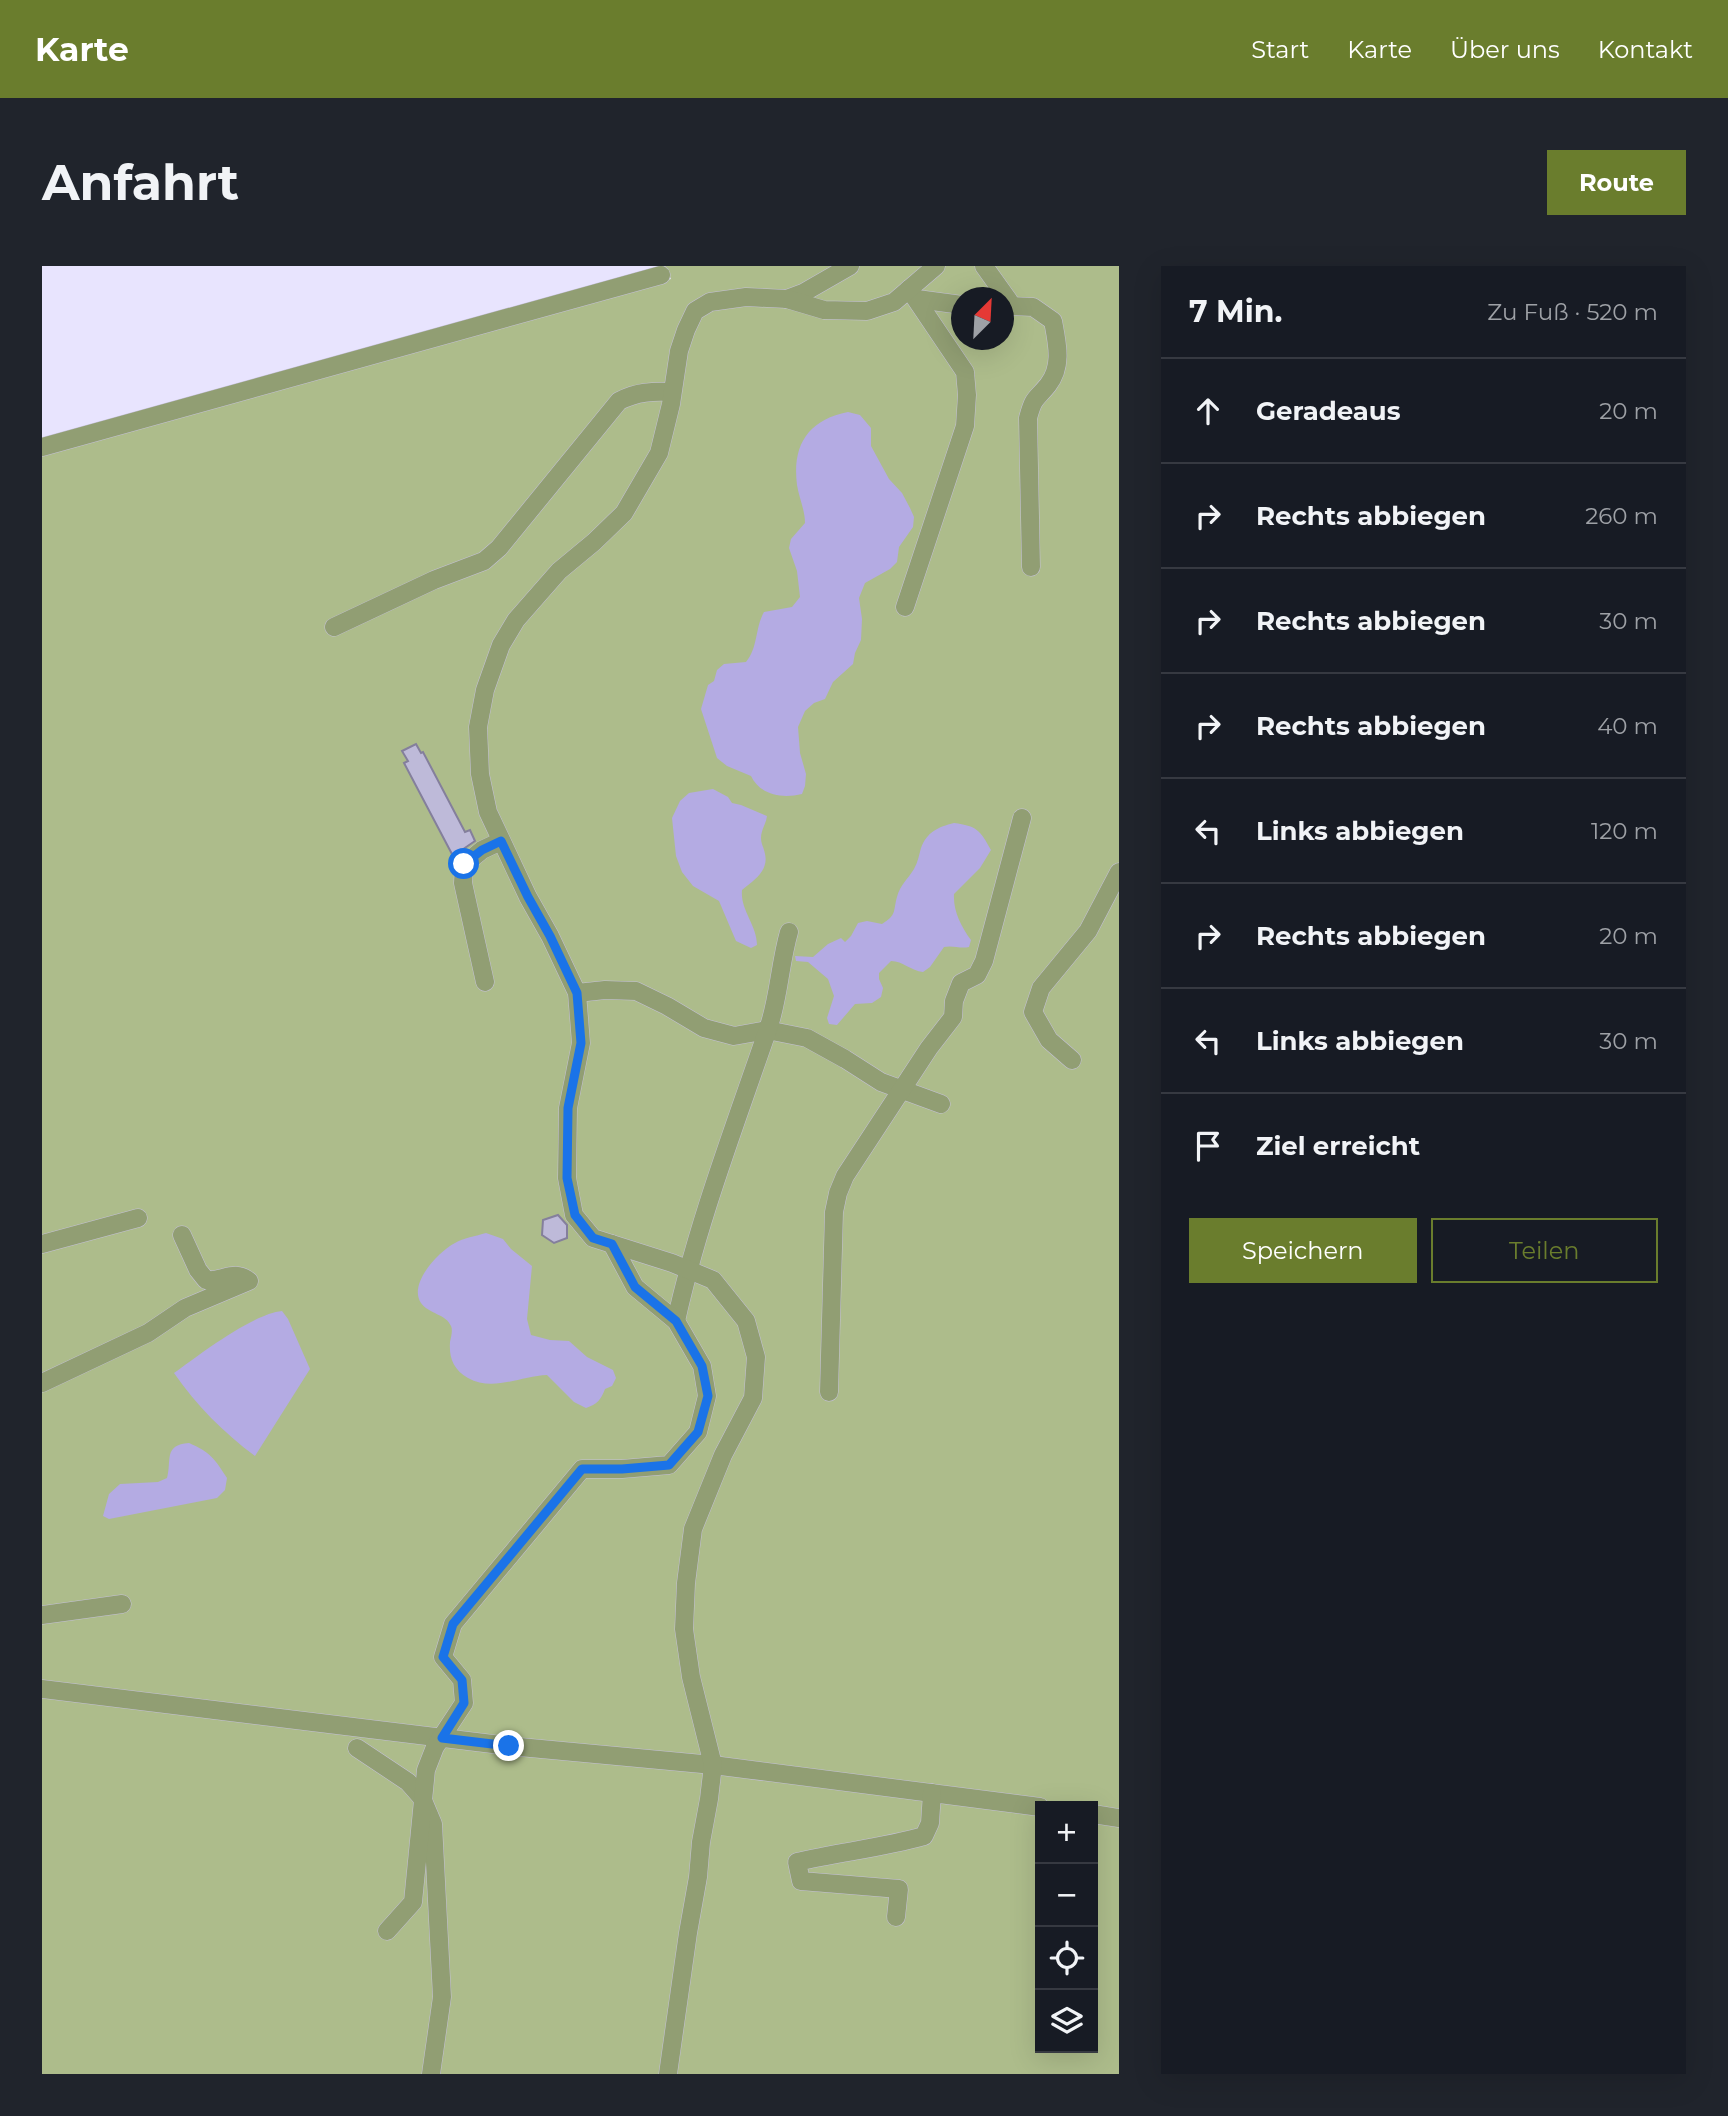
<!DOCTYPE html>
<html lang="de">
<meta charset="utf-8">
<style>
:root{--surface:#171b24;--page:#20242c;--text:#f1f3f6;--muted:#9ea1a6;--line:#363941;--accent:#6a7d2d}
body{margin:0;font-family:Montserrat,sans-serif;background:var(--page);color:var(--text)}
.controls{position:absolute;right:21px;bottom:21px;display:grid;overflow:hidden;border-radius:0px;box-shadow:0 7px 28px #0002}
.controls button{width:63px;height:63px;display:grid;place-items:center;padding:0;border:0;border-bottom:2px solid var(--line);background:var(--surface);color:var(--text);font:35px sans-serif}
.compass{position:absolute;left:909px;top:21px;width:63px;height:63px;border-radius:50%;background:var(--surface);box-shadow:0 7px 28px #0002;rotate:24deg}
.stop{position:absolute;width:21px;height:21px;margin:-16px;border:5px solid #1a73e8;border-radius:50%;background:#fff}
.stop.end{background:#1a73e8;border-color:#fff;box-shadow:0 2px 7px #0008}
.list{margin:0;padding:0;list-style:none}
h2{display:flex;justify-content:space-between;align-items:center;height:91px;margin:0;padding:0 28px;font-size:30px}
h2 small{font-size:23px;font-weight:400;color:var(--muted)}
.list li{display:grid;grid-template-columns:46px 1fr auto;gap:21px;align-items:center;box-sizing:border-box;height:105px;padding:0 28px;border-top:2px solid var(--line)}
.list b{display:block;font-size:26px;white-space:nowrap}
.list em{font-size:23px;font-style:normal;color:var(--muted)}
.actions{display:flex;gap:14px;padding:21px 28px}
.actions a{flex:1;padding:16px 0;border:2px solid var(--accent);border-radius:0px;text-align:center;font-size:24px;color:var(--accent)}
.actions .main{background:var(--accent);color:#fff}
.icon{flex:none;width:38px;height:38px;fill:none;stroke:currentColor;stroke-width:2;stroke-linecap:round;stroke-linejoin:round}
.map{position:relative;flex:none;width:1077px;height:1808px;overflow:hidden;border-radius:0px}
header{display:flex;align-items:center;gap:42px;box-sizing:border-box;height:98px;padding:0 35px;background:var(--accent);color:#fff}
header strong{font-size:33px}
nav{display:flex;gap:38px;margin-inline-start:auto;font-size:24px}
.intro{display:flex;align-items:center;justify-content:space-between;box-sizing:border-box;height:168px;padding:0 42px}
h1{margin:0;font-size:49px}
.button{padding:18px 32px;border-radius:0px;background:var(--accent);color:#fff;font-size:24px;font-weight:700}
main{display:flex;gap:42px;padding:0 42px}
aside{flex:1;background:var(--surface);border-radius:0px;box-shadow:0 7px 28px #0002}
.map>svg:first-child{display:block}
.green{fill:#adbc8b;fill-rule:evenodd}
.water{fill:#b4abe3}
.building{fill:#bebad9;stroke:#847f9c;stroke-width:2}
.lines{fill:none;stroke-linecap:round;stroke-linejoin:round}
.minor-casing{stroke:#c5c1d9;stroke-width:19}
.minor{stroke:#919e73;stroke-width:18}
.route{stroke:#1a73e8;stroke-width:9}
</style>
<header>
<strong>Karte</strong>
<nav><a>Start</a><a>Karte</a><a>Über uns</a><a>Kontakt</a></nav>
</header>
<div class="intro"><h1>Anfahrt</h1><a class="button">Route</a></div>
<main>
<div class="map">
<svg width="1077" height="1808" viewBox="0 0 1077 1808">
<rect width="100%" height="100%" fill="#e8e4fe"/>
<path class="green" d="M623,0H1077V1808H0V187L629,13ZM920,32H962V74H920ZM998,1540H1051V1782H998Z"/>
<g class="water">
<path d="M806,146L818,149L829,162V180L847,213L860,227L868,242L872,251L871,261L857,281L855,296L848,303L823,317L817,332L820,353L819,374L813,387L811,398L791,416L783,433L772,437L763,445L756,461L758,487L764,508L763,520L760,528C740,533 718,529 709,510L685,500L675,492L659,443L666,419L672,415L675,404L682,398L704,396C716,382 713,362 722,346L750,341L758,331L755,305L747,282L749,273L763,257C763,244 757,232 755,219C750,179 766,154 806,146Z"/>
<path d="M671,523L686,531L690,537L699,539L725,550C724,558 719,564 719,572C719,578 722,582 723,588C727,605 711,615 700,624C698,644 715,659 715,679L709,682L694,675L677,635L651,620L640,606L634,590L630,552L638,535L647,527Z"/>
<path d="M912,557C935,560 938,564 949,584L938,602L912,628C911,645 919,660 929,674L927,681C918,683 911,679 902,681L888,701L881,706C869,705 861,695 849,695L837,707V713L841,722L839,731L830,737L813,738L795,759L787,758L785,752L792,730L786,713L766,696L754,695L753,690L771,691L786,678L799,672L803,676L809,670L816,657L825,655L840,658C855,649 851,645 855,631C858,619 866,613 872,603C876,596 877,589 879,582C885,566 896,561 912,557Z"/>
<path d="M444,967L461,973L469,983L490,1000L485,1053L489,1069L508,1074L527,1075L545,1091L571,1104L574,1112L570,1120L563,1123C559,1134 555,1138 544,1142L532,1136L505,1109C479,1110 451,1126 426,1112C411,1103 407,1092 408,1076C409,1071 411,1064 409,1060C404,1048 387,1048 379,1037C366,1018 396,986 413,977C421,972 434,970 444,967Z"/>
<path d="M240,1045L246,1053L268,1103L213,1190C182,1167 154,1139 132,1107C157,1089 210,1048 240,1045Z"/>
<path d="M147,1177C168,1186 173,1193 185,1212L183,1224L175,1232L67,1253L61,1250L67,1228L78,1218L116,1216L125,1212C130,1194 121,1179 147,1177Z"/>
</g>
<g class="building">
<polygon points="374,478 379,487 381,486 423,566 428,564 433,575 411,590 362,497 366,495 360,485"/>
<polygon points="516,949 525,959 525,972 512,977 500,969 501,954"/>
</g>
<g class="lines">
<defs>
<g id="minor">
<polyline points="942,0 967,35 968,40 962,44"/>
<polyline points="745,33 761,27 808,0"/>
<polyline points="875,33 920,39"/>
<path d="M968,40L991,41L1011,55C1015,77 1021,100 1006,119C993,135 992,130 986,152L989,301"/>
<polyline points="0,181 619,9"/>
<polyline points="863,341 923,160 925,129 923,106 867,23"/>
<path d="M292,361L392,314L442,295L457,282L577,135C595,126 610,125 630,126"/>
<polyline points="443,716 421,617 422,599 440,584 459,575"/>
<polyline points="535,727 563,724 594,725 625,740 662,762 692,770 725,764 765,772 803,793 839,816 899,838"/>
<polyline points="1030,794 1007,774 991,746 999,722 1046,665 1077,606"/>
<polyline points="0,978 96,952"/>
<path d="M634,1055C656,955 694,857 727,760C737,730 738,697 747,666"/>
<path d="M0,1117L106,1067L143,1042L207,1015C192,1003 180,1016 164,1014L156,1004L140,969"/>
<polyline points="787,1126 792,946 796,927 803,910 887,782 911,751 912,735 919,717 935,709 942,695 980,552"/>
<polyline points="0,1349 80,1338"/>
<polyline points="0,1423 467,1480 671,1499 998,1541"/>
<polyline points="315,1482 366,1516 380,1532 391,1558 400,1731 389,1808"/>
<polyline points="1051,1548 1077,1552"/>
<path d="M854,1651L857,1623L759,1615L755,1596C797,1586 840,1582 882,1570L888,1557L890,1527"/>
<polyline points="345,1665 371,1636 384,1504 393,1481 422,1437 420,1414 401,1391 411,1358 540,1203 580,1203 627,1199 656,1166 665,1130 660,1100 634,1055 593,1021 570,978"/>
<polyline points="626,1808 646,1667 656,1611 659,1576 667,1533 671,1499 649,1411 642,1363 644,1317 651,1263 681,1189 711,1132 714,1091 704,1055 671,1014 630,997 551,972 532,949 525,912 526,842 539,777 535,727 508,670 486,631 446,546 438,508 436,461 443,424 459,379 474,354 517,305 552,276 582,247 617,187 629,138 637,85 644,64 653,45 668,36 704,31 745,33 782,44 825,45 852,36 894,0"/>
</g>
</defs>
<use href="#minor" class="minor-casing"/>
<use href="#minor" class="minor"/>
</g>
<g class="lines">
<polyline class="route" points="422,598 440,584 459,575 486,631 508,670 535,727 539,777 526,842 525,912 533,949 551,972 570,978 593,1021 634,1055 660,1100 666,1130 656,1166 627,1199 580,1203 540,1203 411,1358 401,1391 420,1414 422,1437 400,1472 467,1480"/>
</g>
</svg>
<div class="controls">
<button>+</button>
<button>−</button>
<button><svg class="icon" aria-label="locate" viewBox="0 0 24 24"><circle cx="12" cy="12" r="6"/><path d="M12 2v4M12 18v4M2 12h4M18 12h4"/></svg></button>
<button><svg class="icon" aria-label="layers" viewBox="0 0 24 24"><path d="M12 4l9 5-9 5-9-5zM3 14l9 5 9-5"/></svg></button>
</div>
<svg class="compass" viewBox="-18 -18 36 36"><path d="M0-13l5 13h-10z" fill="#e53935"/><path d="M0 13l5-13h-10z" fill="#9ea1a6"/></svg>
<div class="stop" style="left:422px;top:598px"></div>
<div class="stop end" style="left:467px;top:1480px"></div>
</div>
<aside>
<h2>7 Min.<small>Zu Fuß · 520 m</small></h2>
<ul class="list">
<li><svg class="icon" aria-label="ahead" viewBox="0 0 24 24"><path d="M12 20V5M6 11l6-6 6 6"/></svg><div><b>Geradeaus</b></div><em>20 m</em></li>
<li><svg class="icon" aria-label="right" viewBox="0 0 24 24"><path d="M7 20v-9h11M14 6l5 5-5 5"/></svg><div><b>Rechts abbiegen</b></div><em>260 m</em></li>
<li><svg class="icon" aria-label="right" viewBox="0 0 24 24"><path d="M7 20v-9h11M14 6l5 5-5 5"/></svg><div><b>Rechts abbiegen</b></div><em>30 m</em></li>
<li><svg class="icon" aria-label="right" viewBox="0 0 24 24"><path d="M7 20v-9h11M14 6l5 5-5 5"/></svg><div><b>Rechts abbiegen</b></div><em>40 m</em></li>
<li><svg class="icon" aria-label="left" viewBox="0 0 24 24"><path d="M17 20v-9H6M10 6l-5 5 5 5"/></svg><div><b>Links abbiegen</b></div><em>120 m</em></li>
<li><svg class="icon" aria-label="right" viewBox="0 0 24 24"><path d="M7 20v-9h11M14 6l5 5-5 5"/></svg><div><b>Rechts abbiegen</b></div><em>20 m</em></li>
<li><svg class="icon" aria-label="left" viewBox="0 0 24 24"><path d="M17 20v-9H6M10 6l-5 5 5 5"/></svg><div><b>Links abbiegen</b></div><em>30 m</em></li>
<li><svg class="icon" aria-label="arrive" viewBox="0 0 24 24"><path d="M6 21V4h12l-3 4 3 4H6"/></svg><div><b>Ziel erreicht</b></div></li>
</ul>
<div class="actions"><a class="main">Speichern</a><a>Teilen</a></div>
</aside>
</main>
